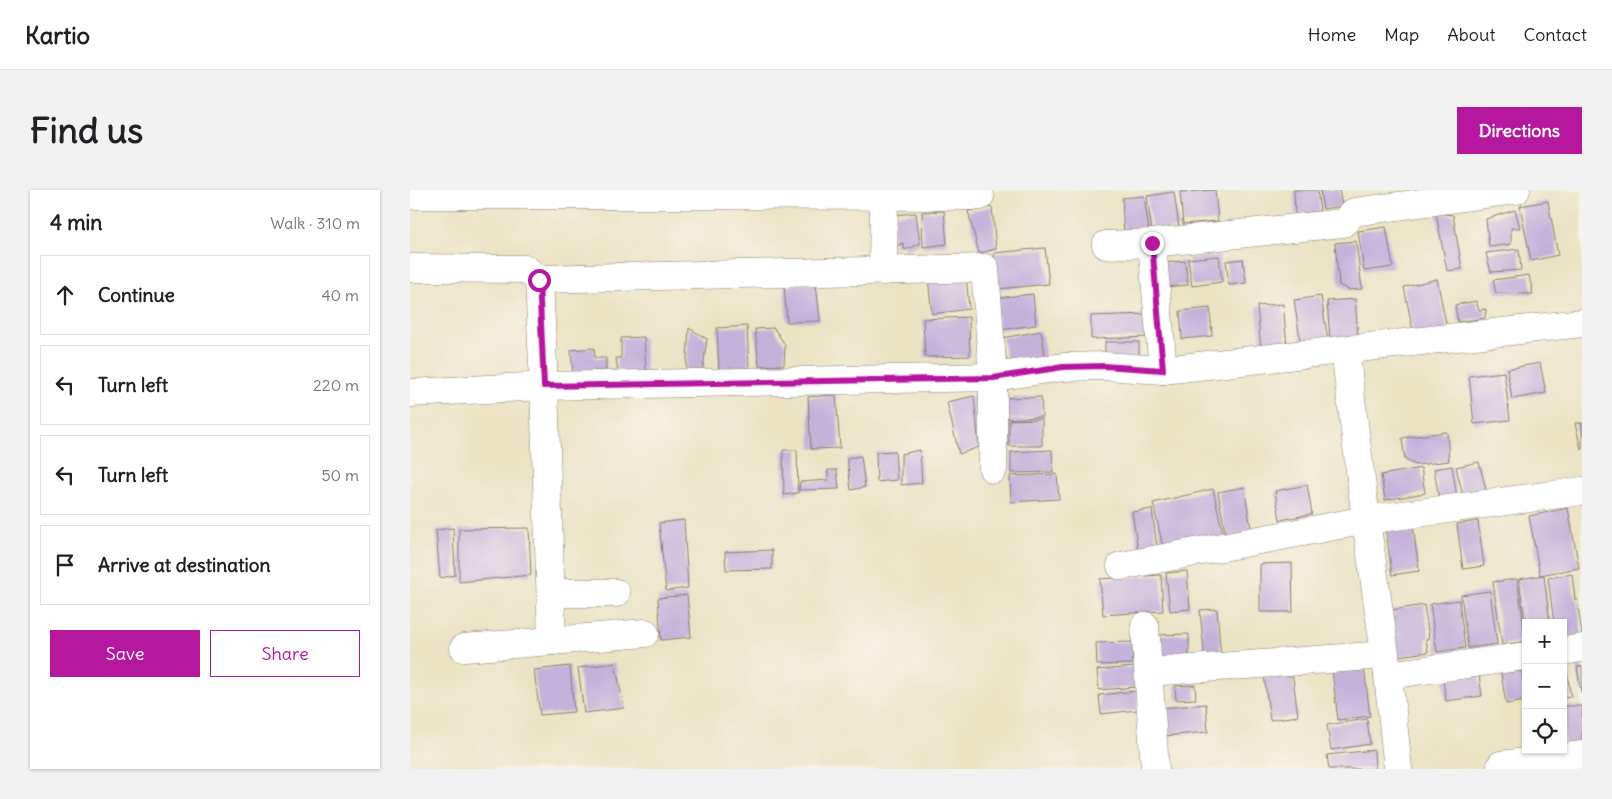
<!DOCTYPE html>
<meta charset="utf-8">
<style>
:root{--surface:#fff;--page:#f2f2f2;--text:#202124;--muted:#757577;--line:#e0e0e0;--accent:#b5179e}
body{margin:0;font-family:Delius,sans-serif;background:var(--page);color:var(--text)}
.controls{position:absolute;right:15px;bottom:15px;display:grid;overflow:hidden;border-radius:0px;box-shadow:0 1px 4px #0004}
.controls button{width:45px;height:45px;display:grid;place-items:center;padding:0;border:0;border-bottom:1px solid var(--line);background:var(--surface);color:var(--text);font:25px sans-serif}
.stop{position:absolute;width:15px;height:15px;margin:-11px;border:4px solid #b5179e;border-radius:50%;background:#fff}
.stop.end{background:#b5179e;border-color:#fff;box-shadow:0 1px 5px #0008}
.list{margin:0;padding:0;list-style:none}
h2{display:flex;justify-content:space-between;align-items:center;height:65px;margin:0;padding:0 20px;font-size:21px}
h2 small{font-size:16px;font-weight:400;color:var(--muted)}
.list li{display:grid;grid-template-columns:32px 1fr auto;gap:15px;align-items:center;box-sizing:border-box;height:80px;margin:0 10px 10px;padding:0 10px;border:1px solid var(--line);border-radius:0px}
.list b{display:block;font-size:19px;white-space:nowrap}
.list em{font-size:16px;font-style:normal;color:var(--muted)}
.actions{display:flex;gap:10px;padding:15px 20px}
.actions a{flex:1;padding:11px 0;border:1px solid var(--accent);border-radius:0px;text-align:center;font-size:18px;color:var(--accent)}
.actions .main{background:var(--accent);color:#fff}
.icon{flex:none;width:28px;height:28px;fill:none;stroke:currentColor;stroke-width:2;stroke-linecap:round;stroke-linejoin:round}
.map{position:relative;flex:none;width:1172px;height:579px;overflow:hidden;border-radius:0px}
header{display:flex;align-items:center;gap:30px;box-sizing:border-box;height:70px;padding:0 25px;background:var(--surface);border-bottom:1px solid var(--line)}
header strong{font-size:24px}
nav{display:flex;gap:28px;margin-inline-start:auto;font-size:18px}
.intro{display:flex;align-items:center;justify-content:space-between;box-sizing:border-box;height:120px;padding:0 30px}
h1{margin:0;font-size:35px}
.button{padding:12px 22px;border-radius:0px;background:var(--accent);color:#fff;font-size:18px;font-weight:700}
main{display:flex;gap:30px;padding:0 30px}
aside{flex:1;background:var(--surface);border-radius:0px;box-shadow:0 1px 4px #0004}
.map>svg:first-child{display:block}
.building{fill:#c5b2db}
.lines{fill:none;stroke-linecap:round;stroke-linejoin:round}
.minor-casing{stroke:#848070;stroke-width:29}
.minor{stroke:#fff;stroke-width:28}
.route{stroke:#b5179e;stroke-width:6}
</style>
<header>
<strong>Kartio</strong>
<nav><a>Home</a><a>Map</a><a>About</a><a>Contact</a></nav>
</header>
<div class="intro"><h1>Find us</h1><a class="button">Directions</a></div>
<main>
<aside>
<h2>4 min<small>Walk · 310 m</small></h2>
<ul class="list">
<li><svg class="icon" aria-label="ahead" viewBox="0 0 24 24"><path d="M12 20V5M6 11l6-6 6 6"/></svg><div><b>Continue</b></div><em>40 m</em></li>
<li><svg class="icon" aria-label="left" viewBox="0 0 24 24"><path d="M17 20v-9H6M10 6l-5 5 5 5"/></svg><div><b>Turn left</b></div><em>220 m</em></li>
<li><svg class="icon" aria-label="left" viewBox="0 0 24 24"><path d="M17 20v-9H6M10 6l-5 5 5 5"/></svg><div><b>Turn left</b></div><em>50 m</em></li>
<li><svg class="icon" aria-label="arrive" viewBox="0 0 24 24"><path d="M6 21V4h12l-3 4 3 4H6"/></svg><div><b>Arrive at destination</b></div></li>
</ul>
<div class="actions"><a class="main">Save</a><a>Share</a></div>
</aside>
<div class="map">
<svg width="1172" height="579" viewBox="0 0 1172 579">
<rect width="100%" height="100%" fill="#f7f3e8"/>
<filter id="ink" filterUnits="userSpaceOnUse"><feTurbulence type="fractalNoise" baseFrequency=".02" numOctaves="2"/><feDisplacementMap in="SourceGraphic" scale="10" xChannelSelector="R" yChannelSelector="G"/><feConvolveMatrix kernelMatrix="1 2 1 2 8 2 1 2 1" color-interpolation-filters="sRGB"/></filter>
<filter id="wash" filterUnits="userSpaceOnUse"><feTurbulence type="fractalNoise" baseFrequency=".0096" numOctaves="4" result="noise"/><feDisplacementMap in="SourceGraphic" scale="20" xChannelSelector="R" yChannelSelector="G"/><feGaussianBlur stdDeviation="1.12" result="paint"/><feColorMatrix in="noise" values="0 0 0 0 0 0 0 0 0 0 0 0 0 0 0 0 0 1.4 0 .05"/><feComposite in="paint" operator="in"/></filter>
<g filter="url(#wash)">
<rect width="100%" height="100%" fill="#ece3c4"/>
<g id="blocks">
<g class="building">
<polygon points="805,0 808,31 773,34 770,2"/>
<polygon points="884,0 907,0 910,21 885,24"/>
<polygon points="910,0 929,0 932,16 913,19"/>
<polygon points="764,2 769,38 742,42 737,6"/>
<polygon points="734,6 740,47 714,48 712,8"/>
<polygon points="1138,11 1148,65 1121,71 1110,16"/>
<polygon points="582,17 586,59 569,63 558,21"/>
<polygon points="1105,20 1110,38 1101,38 1101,54 1079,57 1076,29"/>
<polygon points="534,21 537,54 513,57 512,22"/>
<polygon points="506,23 510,54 495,60 493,53 484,57 482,25"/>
<polygon points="1026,23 1043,25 1052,79 1037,81"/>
<polygon points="976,37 983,77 954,81 948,41"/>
<polygon points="946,51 952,99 939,100 929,95 925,53"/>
<polygon points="635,58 639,94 588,99 584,63"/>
<polygon points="1109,59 1111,80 1081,82 1076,63"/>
<polygon points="809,66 812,92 782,96 778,69"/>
<polygon points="833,69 836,93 819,95 816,71"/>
<polygon points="775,71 778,95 753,97 751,73"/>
<polygon points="556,84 559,119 522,124 518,88"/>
<polygon points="1119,85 1123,104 1086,103 1083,90"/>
<polygon points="1027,89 1038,143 1005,151 994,97"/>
<polygon points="406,93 410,131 377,132 374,96"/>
<polygon points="623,104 626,135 589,140 585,108"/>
<polygon points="911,106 919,158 892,162 884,110"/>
<polygon points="945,109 948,147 920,149 917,111"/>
<polygon points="1066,111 1069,120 1076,119 1075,128 1048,132 1045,115"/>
<polygon points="873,114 877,156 851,159 847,116"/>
<polygon points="800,118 802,146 772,149 770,121"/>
<polygon points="739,124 742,147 681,149 681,126"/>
<polygon points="559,127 560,166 515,167 513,129"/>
<polygon points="337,136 339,178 309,180 307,138"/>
<polygon points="279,138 297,149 293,178 276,181"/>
<polygon points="364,138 375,155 374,175 349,176 345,139"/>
<polygon points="631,141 636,170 598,177 592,148"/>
<polygon points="234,147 236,182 208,183 206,168 211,168 211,148"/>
<rect x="695" y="152" width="34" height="19"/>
<polygon points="184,158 185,168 196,168 196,180 163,183 161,160"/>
<polygon points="1130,173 1136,203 1102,209 1097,179"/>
<polygon points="1094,182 1100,230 1064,234 1059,186"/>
<polygon points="426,205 430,258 401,259 398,207"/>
<polygon points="564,206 569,257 549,264 537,212"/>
<polygon points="631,207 632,227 592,229 591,208"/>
<polygon points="632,229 632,256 599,256 599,230"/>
<polygon points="1165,233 1172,233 1172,259 1171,259"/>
<polygon points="1037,242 1039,271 1006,275 995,270 992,248"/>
<polygon points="373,260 387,260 388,303 374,305"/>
<polygon points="510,260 512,293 491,295 491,264"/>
<polygon points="642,260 643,282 601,283 601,262"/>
<polygon points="485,261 487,290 467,292 466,262"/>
<polygon points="451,266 455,297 441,300 437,268"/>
<polygon points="1069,272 1076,300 1053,306 1046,277"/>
<polygon points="1042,276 1047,307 1029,309 1024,279"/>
<polygon points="1011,278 1015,303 975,310 971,285"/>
<polygon points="418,280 427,280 429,299 389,300 390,292 418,290"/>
<polygon points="647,284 649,309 601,312 600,286"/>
<polygon points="897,295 902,324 870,330 865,301"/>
<polygon points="834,297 842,344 816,349 808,302"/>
<polygon points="803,299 814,348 754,362 743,313"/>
<polygon points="1158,318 1169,378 1130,385 1119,326"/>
<polygon points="742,319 747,358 728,361 722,322"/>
<polygon points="274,330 278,398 256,401 249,333"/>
<polygon points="1068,331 1074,376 1053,379 1047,334"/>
<polygon points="1003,336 1009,381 982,385 976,340"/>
<polygon points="43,338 45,385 30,388 26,340"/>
<polygon points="119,338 121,385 49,392 49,339"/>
<polygon points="362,360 362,379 316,380 315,362"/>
<polygon points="882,373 883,422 850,422 850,374"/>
<polygon points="777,381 780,419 760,421 756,383"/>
<polygon points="1162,384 1165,410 1167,409 1172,445 1153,448 1153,433 1144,433 1138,388"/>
<polygon points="751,385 753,421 693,425 690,389"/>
<polygon points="1134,385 1140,433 1115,433 1109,389"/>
<polygon points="1107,389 1116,451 1092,455 1083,392"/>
<polygon points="1080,401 1087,454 1058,458 1051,405"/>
<polygon points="277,405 281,447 251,450 248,408"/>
<polygon points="1049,410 1055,458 1027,462 1020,414"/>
<polygon points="1014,415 1019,448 1016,449 1018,462 988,466 982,420"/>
<polygon points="807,419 811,469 795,471 790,420"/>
<polygon points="779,444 779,469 745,469 744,445"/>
<polygon points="722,452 723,474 687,475 686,453"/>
<polygon points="205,473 214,518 174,523 168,478"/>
<polygon points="160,476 164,522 130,525 124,480"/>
<polygon points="954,476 960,526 928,530 922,480"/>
<polygon points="1153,476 1156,476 1161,507 1153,508"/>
<polygon points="1172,476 1172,502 1171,502 1167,477"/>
<polygon points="725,477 726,497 689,500 687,480"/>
<polygon points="882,481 888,526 860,530 854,485"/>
<polygon points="1112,481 1116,511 1096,514 1091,483"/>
<polygon points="1069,485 1072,506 1036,511 1033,490"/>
<polygon points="785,495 786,509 766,510 765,496"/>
<polygon points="726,501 728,520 691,524 689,505"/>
<polygon points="796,514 798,542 754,546 752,518"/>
<polygon points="1154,516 1172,516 1172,559 1155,560"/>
<polygon points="957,529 960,554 921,560 917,535"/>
<polygon points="964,560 965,579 919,579 917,565"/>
</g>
</g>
</g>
<g filter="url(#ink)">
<use href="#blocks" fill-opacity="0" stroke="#848070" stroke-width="1"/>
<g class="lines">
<defs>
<g id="minor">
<polyline points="50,0 50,5 570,6"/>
<polyline points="0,5 50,5"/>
<polyline points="696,55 742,53"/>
<polyline points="0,78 115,79 129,89 134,196 142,451 235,443"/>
<polyline points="473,81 474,6"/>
<polyline points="129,89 575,78 583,187 583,279"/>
<polyline points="935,160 956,330 978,485 1116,466"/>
<polyline points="753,180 742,53 933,33 944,22 1106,0"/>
<polyline points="0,203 134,196 583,187 653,177 694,176 753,180 1172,133"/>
<polyline points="711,376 956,330 1172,301"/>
<polyline points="141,403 206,403"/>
<polyline points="735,436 745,579"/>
<polyline points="54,458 142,451"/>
<polyline points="1153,461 1172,458"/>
<polyline points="739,482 975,465"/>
<polyline points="978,485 988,579"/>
<polyline points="1091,575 1172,565"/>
</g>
</defs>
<use href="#minor" class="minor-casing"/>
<use href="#minor" class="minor"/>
</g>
</g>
<g class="lines" filter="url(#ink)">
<polyline class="route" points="129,90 134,196 583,188 653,177 694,176 753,180 742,53"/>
</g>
</svg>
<div class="controls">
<button>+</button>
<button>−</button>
<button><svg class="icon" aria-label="locate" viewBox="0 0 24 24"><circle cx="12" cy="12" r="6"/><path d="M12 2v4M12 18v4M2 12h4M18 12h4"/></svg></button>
</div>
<div class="stop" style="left:129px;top:90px"></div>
<div class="stop end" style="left:742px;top:53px"></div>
</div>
</main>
